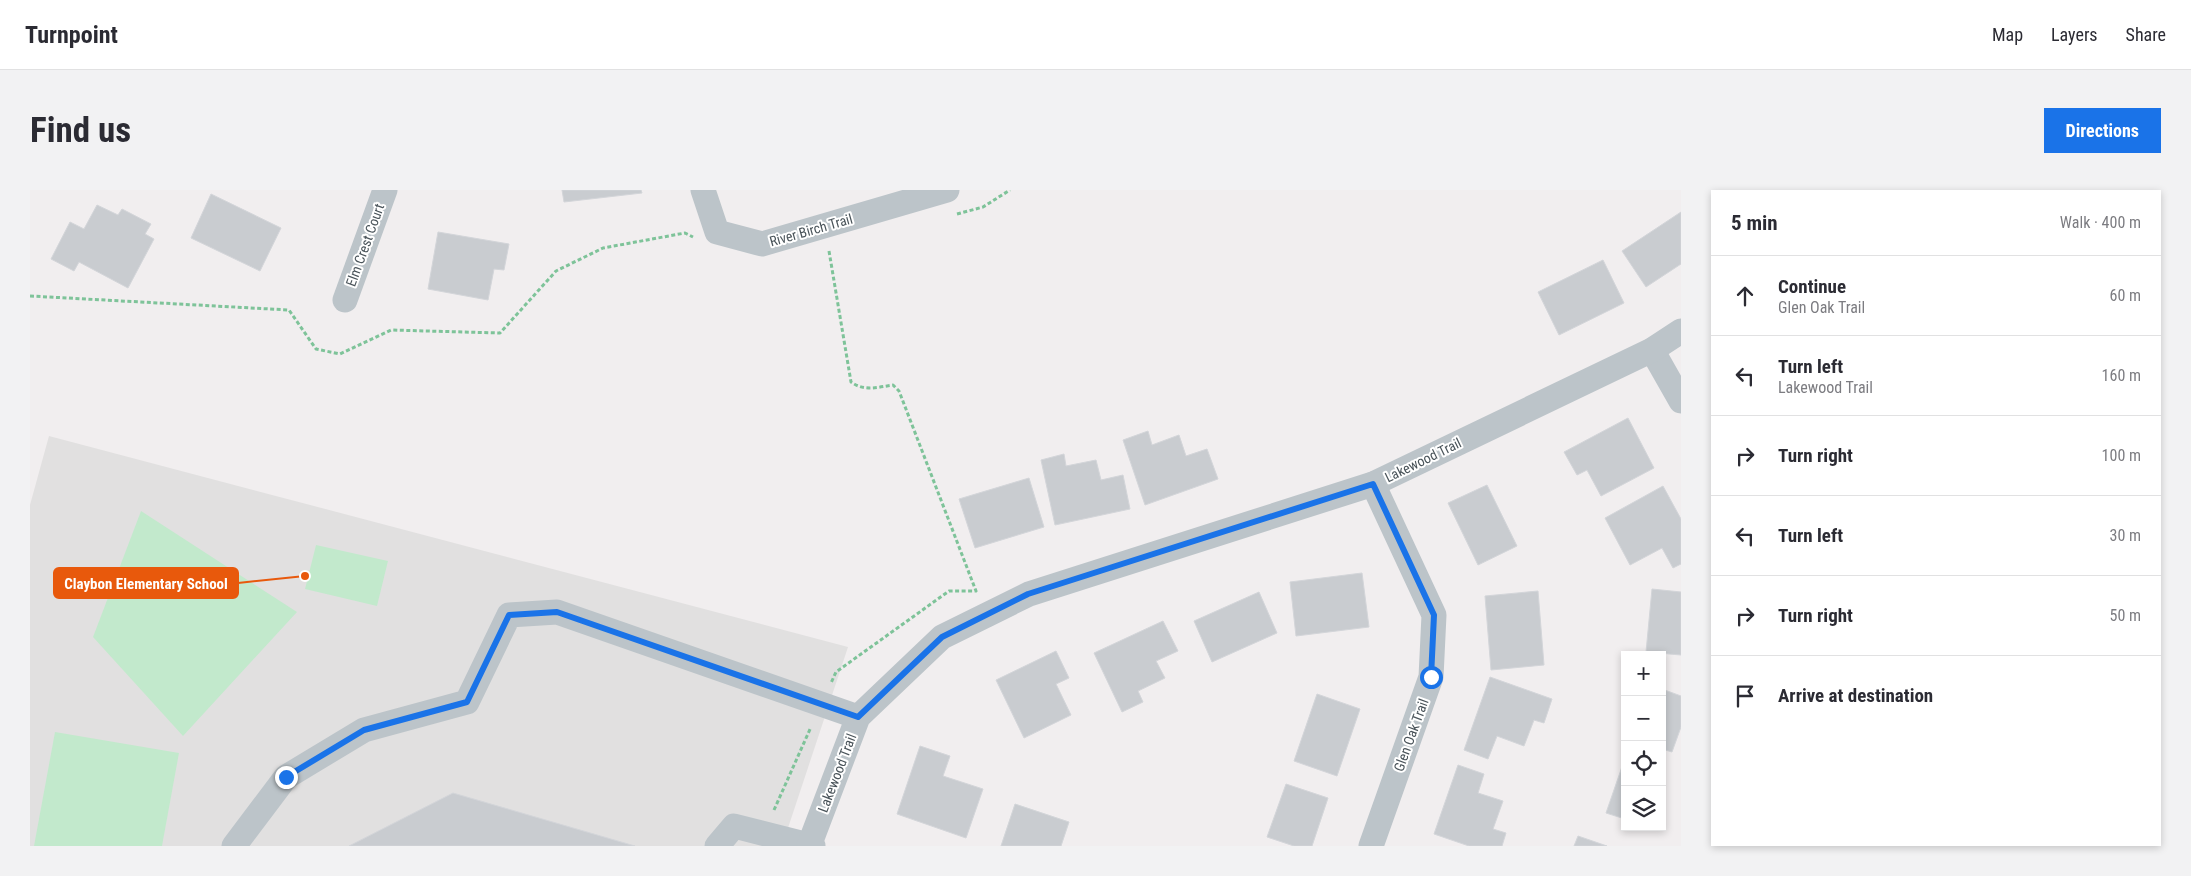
<!DOCTYPE html>
<meta charset="utf-8">
<style>
:root{--surface:#fff;--page:#f2f2f3;--text:#2b2b33;--muted:#7c7c81;--line:#e1e1e2;--accent:#1a73e8}
body{margin:0;font-family:"Roboto Condensed",sans-serif;background:var(--page);color:var(--text)}
.controls{position:absolute;right:15px;bottom:15px;display:grid;overflow:hidden;border-radius:0px;box-shadow:0 2px 8px #0003}
.controls button{width:45px;height:45px;display:grid;place-items:center;padding:0;border:0;border-bottom:1px solid var(--line);background:var(--surface);color:var(--text);font:25px sans-serif}
.stop{position:absolute;width:15px;height:15px;margin:-11px;border:4px solid #1a73e8;border-radius:50%;background:#fff}
.stop.end{background:#1a73e8;border-color:#fff;box-shadow:0 1px 5px #0008}
.list{margin:0;padding:0;list-style:none}
h2{display:flex;justify-content:space-between;align-items:center;height:65px;margin:0;padding:0 20px;font-size:21px}
h2 small{font-size:16px;font-weight:400;color:var(--muted)}
.list li{display:grid;grid-template-columns:32px 1fr auto;gap:15px;align-items:center;box-sizing:border-box;height:80px;padding:0 20px;border-top:1px solid var(--line)}
.list b{display:block;font-size:19px;white-space:nowrap}
.list p{margin:0;font-size:16px;white-space:nowrap;color:var(--muted)}
.list em{font-size:16px;font-style:normal;color:var(--muted)}
.icon{flex:none;width:28px;height:28px;fill:none;stroke:currentColor;stroke-width:2;stroke-linecap:round;stroke-linejoin:round}
.map{position:relative;flex:none;width:1651px;height:656px;overflow:hidden;border-radius:0px}
header{display:flex;align-items:center;gap:30px;box-sizing:border-box;height:70px;padding:0 25px;background:var(--surface);border-bottom:1px solid var(--line)}
header strong{font-size:24px}
nav{display:flex;gap:28px;margin-inline-start:auto;font-size:18px}
.intro{display:flex;align-items:center;justify-content:space-between;box-sizing:border-box;height:120px;padding:0 30px}
h1{margin:0;font-size:35px}
.button{padding:12px 22px;border-radius:0px;background:var(--accent);color:#fff;font-size:18px;font-weight:700}
main{display:flex;gap:30px;padding:0 30px}
aside{flex:1;background:var(--surface);border-radius:0px;box-shadow:0 2px 8px #0003}
.map>svg:first-child{display:block}
.education{fill:#e1e0e0}
.park{fill:#c2e9cc}
.building{fill:#c9ccd0;stroke:#d3d5d9}
.lines{fill:none;stroke-linecap:round;stroke-linejoin:round}
.path{stroke:#7ec399;stroke-width:3;stroke-dasharray:4 2.5;stroke-linecap:butt}
.minor{stroke:#bcc4c9;stroke-width:25}
.route{stroke:#1a73e8;stroke-width:6}
.labels{text-anchor:middle;stroke-width:4;stroke-linejoin:round;paint-order:stroke}
.street-label{font-size:14px;fill:#495359;stroke:#fff}
.leader{fill:none;stroke:#e8590c;stroke-width:2}
.callout-dot{fill:#e8590c;stroke:#fff;stroke-width:2}
.callout{fill:#e8590c;stroke:#e8590c;stroke-width:2}
.callout-label{font-size:15px;text-anchor:middle;font-weight:bold;fill:#fff}
</style>
<header>
<strong>Turnpoint</strong>
<nav><a>Map</a><a>Layers</a><a>Share</a></nav>
</header>
<div class="intro"><h1>Find us</h1><a class="button">Directions</a></div>
<main>
<div class="map">
<svg width="1651" height="656" viewBox="0 0 1651 656">
<rect width="100%" height="100%" fill="#f1eeef"/>
<polygon class="education" points="19,246 818,457 752,656 0,656 0,315"/>
<g class="park">
<polygon points="111,321 267,422 153,546 63,447"/>
<polygon points="286,355 358,371 347,416 275,399"/>
<polygon points="25,542 149,563 132,656 4,656"/>
</g>
<g class="building">
<polygon points="532,0 611,0 612,3 534,12"/>
<polygon points="181,4 251,38 230,81 161,48"/>
<polygon points="67,15 88,25 92,19 121,34 115,44 124,49 98,98 49,72 44,81 21,69 40,32 54,39"/>
<polygon points="1651,22 1651,74 1616,97 1592,61"/>
<polygon points="408,42 479,54 474,80 464,79 458,110 398,99"/>
<polygon points="1573,70 1594,113 1529,145 1508,102"/>
<polygon points="1598,228 1624,278 1571,306 1557,280 1547,285 1534,262"/>
<polygon points="1118,241 1122,255 1149,245 1156,266 1177,259 1188,289 1115,315 1093,250"/>
<polygon points="1034,264 1036,276 1066,270 1071,290 1093,285 1100,319 1025,335 1011,270"/>
<polygon points="999,288 1014,337 945,358 929,309"/>
<polygon points="1457,295 1487,356 1448,375 1418,313"/>
<polygon points="1633,296 1651,329 1651,374 1643,378 1632,358 1600,375 1575,328"/>
<polygon points="1332,383 1339,437 1266,446 1260,392"/>
<polygon points="1622,399 1651,402 1651,465 1616,462"/>
<polygon points="1508,401 1514,475 1461,480 1455,406"/>
<polygon points="1229,402 1247,443 1182,472 1164,431"/>
<polygon points="1133,431 1148,461 1126,471 1135,488 1108,501 1113,512 1092,522 1064,463"/>
<polygon points="1026,461 1039,488 1026,494 1041,525 994,548 966,490"/>
<polygon points="1460,487 1522,509 1514,533 1504,530 1494,556 1467,546 1458,569 1434,560"/>
<polygon points="1632,499 1651,506 1651,537 1642,562 1632,559"/>
<polygon points="1287,504 1330,519 1307,586 1264,571"/>
<polygon points="890,556 920,566 913,586 953,599 936,648 867,624"/>
<polygon points="1595,568 1595,629 1576,623"/>
<polygon points="1428,575 1454,584 1448,603 1473,611 1463,639 1476,643 1472,656 1439,656 1404,644"/>
<polygon points="1256,594 1298,608 1282,656 1264,656 1237,647"/>
<polygon points="423,603 605,656 319,656"/>
<polygon points="985,614 1039,632 1031,656 971,656"/>
<polygon points="1548,646 1577,656 1544,656"/>
</g>
<g class="lines">
<g class="path">
<polyline points="927,24 953,17 980,0"/>
<path d="M799,61L821,192C835,202 848,197 863,195L869,201L946,401H919L806,482L801,493"/>
<polyline points="0,106 259,120 286,159 310,164 361,140 470,143 526,81 573,58 655,43 663,47"/>
<polyline points="744,620 781,537"/>
</g>
<g class="minor">
<polyline points="673,0 687,42 732,54 917,0"/>
<polyline points="315,110 355,0"/>
<polyline points="1622,160 1651,211"/>
<polyline points="204,656 256,587 334,540 437,512 479,425 527,422 828,527"/>
<polyline points="687,656 704,636 783,656"/>
<polyline points="779,656 828,527 912,447 999,404 1343,294 1622,160 1651,141"/>
<polyline points="1341,656 1401,487 1404,425 1343,294"/>
</g>
</g>
<g class="lines">
<polyline class="route" points="256,587 334,540 437,512 479,425 527,422 828,527 912,447 998,404 1343,294 1404,425 1401,487"/>
</g>
<g class="labels">
<g class="street-label">
<text transform="translate(781 40) rotate(-16)" y="5">River Birch Trail</text>
<text transform="translate(335 55) rotate(-70)" y="5">Elm Crest Court</text>
<text transform="translate(1393 270) rotate(-26)" y="5">Lakewood Trail</text>
<text transform="translate(1381 545) rotate(-70)" y="5">Glen Oak Trail</text>
<text transform="translate(807 583) rotate(-69)" y="5">Lakewood Trail</text>
</g>
</g>
<path class="leader" d="M275 386L208 393"/>
<circle class="callout-dot" cx="275" cy="386" r="5"/>
<rect class="callout" x="24" y="378" width="184" height="30" rx="5"/>
<g class="callout-label">
<text x="116" y="399">Claybon Elementary School</text>
</g>
</svg>
<div class="controls">
<button>+</button>
<button>−</button>
<button><svg class="icon" aria-label="locate" viewBox="0 0 24 24"><circle cx="12" cy="12" r="6"/><path d="M12 2v4M12 18v4M2 12h4M18 12h4"/></svg></button>
<button><svg class="icon" aria-label="layers" viewBox="0 0 24 24"><path d="M12 4l9 5-9 5-9-5zM3 14l9 5 9-5"/></svg></button>
</div>
<div class="stop" style="left:1401px;top:487px"></div>
<div class="stop end" style="left:256px;top:587px"></div>
</div>
<aside>
<h2>5 min<small>Walk · 400 m</small></h2>
<ul class="list">
<li><svg class="icon" aria-label="ahead" viewBox="0 0 24 24"><path d="M12 20V5M6 11l6-6 6 6"/></svg><div><b>Continue</b><p>Glen Oak Trail</p></div><em>60 m</em></li>
<li><svg class="icon" aria-label="left" viewBox="0 0 24 24"><path d="M17 20v-9H6M10 6l-5 5 5 5"/></svg><div><b>Turn left</b><p>Lakewood Trail</p></div><em>160 m</em></li>
<li><svg class="icon" aria-label="right" viewBox="0 0 24 24"><path d="M7 20v-9h11M14 6l5 5-5 5"/></svg><div><b>Turn right</b></div><em>100 m</em></li>
<li><svg class="icon" aria-label="left" viewBox="0 0 24 24"><path d="M17 20v-9H6M10 6l-5 5 5 5"/></svg><div><b>Turn left</b></div><em>30 m</em></li>
<li><svg class="icon" aria-label="right" viewBox="0 0 24 24"><path d="M7 20v-9h11M14 6l5 5-5 5"/></svg><div><b>Turn right</b></div><em>50 m</em></li>
<li><svg class="icon" aria-label="arrive" viewBox="0 0 24 24"><path d="M6 21V4h12l-3 4 3 4H6"/></svg><div><b>Arrive at destination</b></div></li>
</ul>
</aside>
</main>
